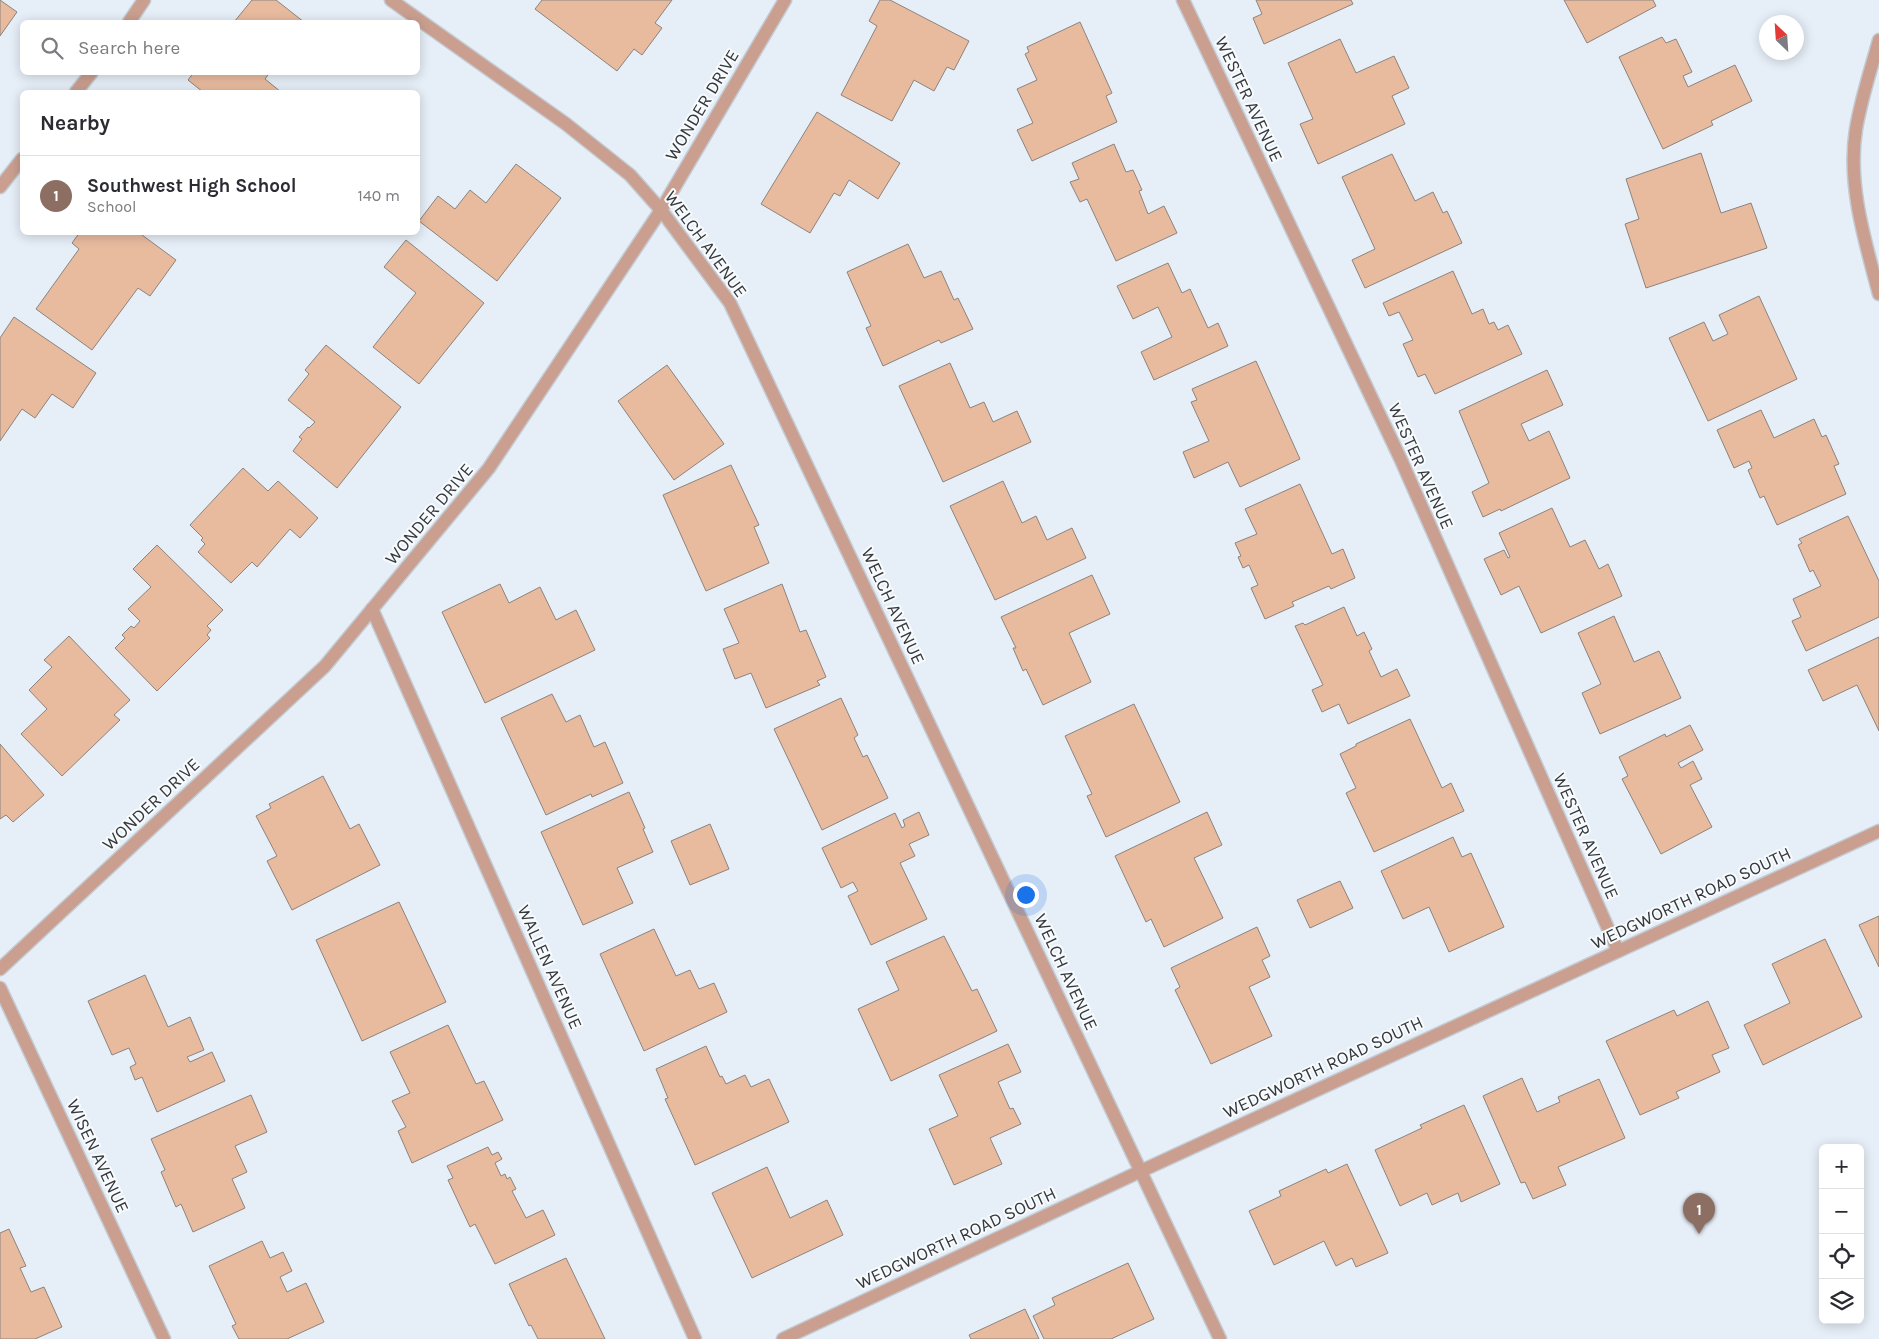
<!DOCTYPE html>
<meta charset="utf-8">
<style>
:root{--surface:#fff;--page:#f7f7f7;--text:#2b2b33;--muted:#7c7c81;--line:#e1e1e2;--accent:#b45309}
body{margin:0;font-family:Karla,sans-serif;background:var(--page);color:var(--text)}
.controls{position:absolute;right:15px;bottom:15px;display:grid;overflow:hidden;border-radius:8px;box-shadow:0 2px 12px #0003}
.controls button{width:45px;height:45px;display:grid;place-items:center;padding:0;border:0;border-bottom:1px solid var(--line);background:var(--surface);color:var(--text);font:25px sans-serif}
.compass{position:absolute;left:1759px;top:15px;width:45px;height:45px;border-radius:50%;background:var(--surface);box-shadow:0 2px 12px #0003;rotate:335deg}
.you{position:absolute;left:1025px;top:894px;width:18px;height:18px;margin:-12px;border:4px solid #fff;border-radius:50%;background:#1a73e8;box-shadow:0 0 0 8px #1a73e833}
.badge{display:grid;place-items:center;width:32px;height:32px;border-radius:50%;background:var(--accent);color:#fff;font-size:16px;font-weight:700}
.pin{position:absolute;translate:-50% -41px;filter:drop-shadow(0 1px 2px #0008)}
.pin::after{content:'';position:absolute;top:26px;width:18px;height:15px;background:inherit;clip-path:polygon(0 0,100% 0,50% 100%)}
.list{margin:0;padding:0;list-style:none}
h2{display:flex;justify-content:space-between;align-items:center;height:65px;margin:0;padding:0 20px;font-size:21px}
h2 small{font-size:16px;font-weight:400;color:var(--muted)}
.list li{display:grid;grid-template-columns:32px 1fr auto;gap:15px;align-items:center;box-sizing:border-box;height:80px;padding:0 20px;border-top:1px solid var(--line)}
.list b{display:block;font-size:19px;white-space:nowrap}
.list p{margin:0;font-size:16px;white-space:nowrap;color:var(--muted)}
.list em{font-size:16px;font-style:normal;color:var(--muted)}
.icon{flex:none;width:28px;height:28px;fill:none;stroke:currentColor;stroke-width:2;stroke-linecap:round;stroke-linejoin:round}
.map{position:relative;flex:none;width:1879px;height:1339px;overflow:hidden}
.search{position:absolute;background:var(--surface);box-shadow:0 2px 12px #0003;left:20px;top:20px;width:400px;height:55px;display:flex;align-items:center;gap:12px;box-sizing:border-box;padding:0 18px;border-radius:8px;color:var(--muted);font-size:19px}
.panel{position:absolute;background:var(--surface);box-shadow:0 2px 12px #0003;left:20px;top:90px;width:400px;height:145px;border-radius:8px}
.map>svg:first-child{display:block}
.building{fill:#e8bb9e;stroke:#8d837e}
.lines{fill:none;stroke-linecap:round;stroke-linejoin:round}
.minor-casing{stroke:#c3cad2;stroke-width:15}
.tertiary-casing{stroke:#c3cad2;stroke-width:15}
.minor{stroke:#ca9f8f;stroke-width:12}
.tertiary{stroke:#ca9f8f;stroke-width:12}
.labels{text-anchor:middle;stroke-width:4;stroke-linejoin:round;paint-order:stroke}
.street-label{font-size:18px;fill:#35393c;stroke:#f8fbfe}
</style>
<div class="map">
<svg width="1879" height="1339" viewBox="0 0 1879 1339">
<rect width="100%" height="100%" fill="#e6eef7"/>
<g class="building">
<polygon points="0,0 17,12 0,36"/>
<polygon points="252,0 276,0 304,22 234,22"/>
<polygon points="542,0 672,0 655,23 662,28 642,55 634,49 617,71 535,9"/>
<polygon points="880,0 890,0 969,41 954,70 947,67 934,91 914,80 892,121 841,95 877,26 869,21"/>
<polygon points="1256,0 1351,0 1353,4 1264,44 1253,18 1262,14"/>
<polygon points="1564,0 1653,0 1656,6 1587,43"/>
<polygon points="1080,22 1112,93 1106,96 1117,122 1032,161 1017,130 1033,123 1017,89 1037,80 1025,54 1029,52 1027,47"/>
<polygon points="1662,37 1666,43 1676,39 1692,72 1683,76 1688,87 1735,65 1752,101 1711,121 1713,125 1663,149 1619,57"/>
<polygon points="1340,39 1356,73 1394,56 1409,88 1392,96 1405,124 1318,164 1300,124 1313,119 1288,63"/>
<polygon points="194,72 270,72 265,79 281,92 203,92 188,80"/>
<polygon points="817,112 900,163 878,199 849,180 840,196 834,193 810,233 761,204"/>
<polygon points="1114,144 1126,172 1133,170 1142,190 1139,191 1148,214 1164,206 1177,233 1116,261 1087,199 1080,202 1070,182 1079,179 1072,163"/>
<polygon points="1701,153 1721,213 1751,203 1767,248 1646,288 1625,224 1639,219 1626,179"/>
<polygon points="1392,154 1415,201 1433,192 1443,213 1447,211 1462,243 1365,288 1352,260 1375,249 1342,177"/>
<polygon points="516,164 561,198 497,281 419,221 438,196 455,209 470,190 486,203"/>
<polygon points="80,232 138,232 176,260 150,296 138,288 92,350 36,309 79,249 72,243"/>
<polygon points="406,240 484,303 419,384 373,347 416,293 384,267"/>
<polygon points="908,244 924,278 941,271 954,300 958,298 973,329 941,343 939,340 883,366 866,328 871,326 847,272"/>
<polygon points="1168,263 1182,293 1190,289 1208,328 1218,323 1228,346 1154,380 1141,352 1172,337 1158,307 1133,319 1117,286"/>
<polygon points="1453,271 1472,314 1483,309 1489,324 1494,322 1498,330 1508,325 1522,354 1435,394 1425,374 1418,377 1403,344 1413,340 1399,312 1389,316 1383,303"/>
<polygon points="1759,296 1797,379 1708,421 1669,338 1704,322 1713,341 1728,334 1719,315"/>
<polygon points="14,317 96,373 73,408 52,394 35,418 22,409 0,441 0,338"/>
<polygon points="326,345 401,407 337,488 293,451 302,439 299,437 308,427 309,428 315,422 288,400 309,374 305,370"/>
<polygon points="1256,361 1300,459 1240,487 1228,462 1194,478 1183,452 1209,441 1191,402 1197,400 1192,389"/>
<polygon points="950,363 970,408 984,402 993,422 1017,411 1031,442 943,482 899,386"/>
<polygon points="667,365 724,444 674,480 618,401"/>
<polygon points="1547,370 1563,405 1521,424 1529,441 1549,431 1570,478 1501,511 1500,509 1483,517 1472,492 1489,483 1459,411"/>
<polygon points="1761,410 1774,438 1814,419 1822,437 1826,435 1839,464 1834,466 1846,494 1777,525 1764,496 1760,498 1748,470 1752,468 1749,461 1734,468 1717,430"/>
<polygon points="731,465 759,525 754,527 769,563 706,591 663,495"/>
<polygon points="243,468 268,491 278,481 318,518 300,538 290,529 257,567 252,562 231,583 198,552 205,544 201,540 203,538 190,525"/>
<polygon points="1003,481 1022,523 1036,516 1047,540 1072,528 1086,558 995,600 950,506"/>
<polygon points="1300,484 1332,554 1343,549 1355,578 1331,589 1329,586 1292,602 1294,606 1265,619 1251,588 1258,585 1249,565 1243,568 1238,557 1241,556 1235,543 1257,534 1245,509"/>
<polygon points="1552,508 1570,547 1585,540 1599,569 1608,564 1622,596 1541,633 1519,586 1501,595 1484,559 1504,550 1508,558 1510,557 1499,533"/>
<polygon points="1848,516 1879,581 1879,617 1806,651 1792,621 1801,617 1793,599 1821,586 1813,570 1810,572 1798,545 1802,543 1799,539"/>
<polygon points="157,545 223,610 207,626 211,630 207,635 210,638 157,691 115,648 125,638 122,635 131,626 134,628 140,621 128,609 151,587 133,569"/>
<polygon points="1092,575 1110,614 1069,633 1091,682 1043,705 1026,669 1023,671 1013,648 1016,648 1001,617"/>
<polygon points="500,584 509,603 540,587 556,620 576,610 595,650 485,703 442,612"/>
<polygon points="782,584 800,632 806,630 826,677 817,681 820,685 766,708 751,673 735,679 723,649 739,643 724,609"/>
<polygon points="1344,607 1357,636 1364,632 1372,649 1369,651 1381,677 1397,669 1410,696 1348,724 1339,704 1322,712 1312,690 1323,685 1295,626 1303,623 1305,625"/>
<polygon points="1614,616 1634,662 1659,651 1681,698 1600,734 1582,693 1601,684 1578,633"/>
<polygon points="69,636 130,700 114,715 120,720 62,776 21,734 47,709 29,690 52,667 44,660"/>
<polygon points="1879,637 1879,731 1857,685 1823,701 1808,670"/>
<polygon points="552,694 566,722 580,715 594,747 605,742 623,783 592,797 591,794 546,815 501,718"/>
<polygon points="841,698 858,735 854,738 863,757 867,755 888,798 822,830 774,729"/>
<polygon points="1134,704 1180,802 1106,837 1087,796 1092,794 1065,736"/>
<polygon points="1410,719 1442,788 1451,783 1464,811 1374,852 1346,793 1356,788 1340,754 1356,746 1356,744"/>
<polygon points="1690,725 1703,750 1678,763 1681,768 1693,761 1702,779 1690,785 1712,827 1661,854 1622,779 1628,776 1619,757 1665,734 1666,737"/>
<polygon points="0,744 44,795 13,822 6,815 0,819"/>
<polygon points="323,776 350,829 359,824 380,865 292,910 267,861 277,856 256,816 271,808 269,804"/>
<polygon points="629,792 645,828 643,829 653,852 617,868 633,903 583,925 541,832"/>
<polygon points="919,812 929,835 909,844 915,856 900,863 927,919 871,945 848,896 858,891 853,882 841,888 822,848 895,813 902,828 905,826 903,820"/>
<polygon points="1207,812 1222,845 1194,858 1223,918 1164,947 1151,919 1146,922 1115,856"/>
<polygon points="710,824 729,869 690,885 671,841"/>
<polygon points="1453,837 1462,857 1471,853 1504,927 1449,952 1429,907 1403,919 1381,871"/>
<polygon points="1340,881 1353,908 1310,928 1297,900"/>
<polygon points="399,902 446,1002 362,1041 316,940"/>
<polygon points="1879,916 1879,967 1859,925"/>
<polygon points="1257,927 1270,956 1262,960 1270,977 1249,987 1272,1036 1211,1064 1175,990 1180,987 1171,968"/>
<polygon points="654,929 676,976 690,970 699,989 714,983 727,1012 644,1051 600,954"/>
<polygon points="944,936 972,991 977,989 997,1031 891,1081 858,1009 899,990 886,962"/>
<polygon points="1825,939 1862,1017 1763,1065 1744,1025 1790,1003 1772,964"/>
<polygon points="145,975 168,1027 190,1017 204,1050 187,1057 190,1062 212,1052 225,1081 157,1112 142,1077 135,1080 130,1067 136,1064 129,1048 112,1055 88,1001"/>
<polygon points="1708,1001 1729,1048 1712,1055 1720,1072 1676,1092 1679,1098 1640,1115 1606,1041 1674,1010 1677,1016"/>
<polygon points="448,1025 476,1084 484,1081 503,1120 412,1163 398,1131 406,1127 392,1101 410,1093 390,1052"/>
<polygon points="1008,1044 1021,1072 998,1082 1010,1109 1013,1108 1021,1124 990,1138 1002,1164 954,1185 929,1129 958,1116 939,1075"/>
<polygon points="706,1046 720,1077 722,1076 726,1084 745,1075 751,1087 769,1079 789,1122 695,1165 665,1099 668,1098 656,1069"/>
<polygon points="1522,1078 1537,1112 1560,1102 1558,1097 1599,1079 1625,1138 1558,1167 1566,1185 1533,1199 1525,1182 1521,1183 1483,1096"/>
<polygon points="251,1095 267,1132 235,1146 247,1172 232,1179 245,1208 193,1232 181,1204 176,1207 161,1172 165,1170 151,1139"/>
<polygon points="1464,1105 1500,1184 1461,1202 1458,1193 1432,1205 1427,1193 1400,1206 1375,1150 1422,1128 1420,1125"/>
<polygon points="488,1147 492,1155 498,1152 502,1159 495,1163 501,1176 505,1174 507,1179 510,1177 516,1189 512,1191 526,1218 543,1210 555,1235 495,1264 475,1224 470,1227 448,1180 453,1178 447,1166"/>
<polygon points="1347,1164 1388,1253 1356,1267 1352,1258 1336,1266 1324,1241 1274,1265 1249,1211 1281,1196 1279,1191 1326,1169 1328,1173"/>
<polygon points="767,1167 790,1218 827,1200 843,1235 752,1278 712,1193"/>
<polygon points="9,1229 26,1266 20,1268 31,1292 44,1287 62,1327 35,1339 0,1339 0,1233"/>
<polygon points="262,1241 270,1258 283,1252 292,1271 280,1277 287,1292 306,1283 324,1322 287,1339 239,1339 232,1326 236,1324 209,1266"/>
<polygon points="566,1258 605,1339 538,1339 531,1325 529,1326 509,1284"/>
<polygon points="1128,1263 1154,1319 1111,1339 1044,1339 1033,1316 1055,1305 1052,1298"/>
<polygon points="1025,1309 1039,1339 971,1339 969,1335"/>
</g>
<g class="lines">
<defs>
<g id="minor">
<polyline points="1183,0 1401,460 1618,951"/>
<polyline points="129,22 144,0"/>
<path d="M1879,40C1871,69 1861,99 1856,129C1847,184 1865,241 1879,294"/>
<polyline points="76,92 92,72"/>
<polyline points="0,187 22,159"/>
<polyline points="372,609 695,1339"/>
<polyline points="0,969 325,666 489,468 661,210 785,0"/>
<polyline points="0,988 164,1339"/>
<polyline points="783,1339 1141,1171 1879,831"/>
</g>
<polyline id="tertiary" points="391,0 566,124 630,175 661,210 730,303 1220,1339"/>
</defs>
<use href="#minor" class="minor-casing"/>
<use href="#tertiary" class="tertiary-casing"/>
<use href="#minor" class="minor"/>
<use href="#tertiary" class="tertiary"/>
</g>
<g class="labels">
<g class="street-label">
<text transform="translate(1249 99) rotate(65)" y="6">WESTER AVENUE</text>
<text transform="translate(702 105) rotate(-59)" y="6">WONDER DRIVE</text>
<text transform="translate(706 244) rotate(54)" y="6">WELCH AVENUE</text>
<text transform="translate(1421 466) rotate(66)" y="6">WESTER AVENUE</text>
<text transform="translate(429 514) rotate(-50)" y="6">WONDER DRIVE</text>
<text transform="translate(893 606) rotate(65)" y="6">WELCH AVENUE</text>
<text transform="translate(151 804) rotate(-43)" y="6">WONDER DRIVE</text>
<text transform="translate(1586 836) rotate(66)" y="6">WESTER AVENUE</text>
<text transform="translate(1691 898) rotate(-25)" y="6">WEDGWORTH ROAD SOUTH</text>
<text transform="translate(550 967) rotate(66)" y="6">WALLEN AVENUE</text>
<text transform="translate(1066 972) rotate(65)" y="6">WELCH AVENUE</text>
<text transform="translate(1323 1067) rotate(-25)" y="6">WEDGWORTH ROAD SOUTH</text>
<text transform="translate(98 1156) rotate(65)" y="6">WISEN AVENUE</text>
<text transform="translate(956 1238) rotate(-25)" y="6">WEDGWORTH ROAD SOUTH</text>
</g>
</g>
</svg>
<div class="controls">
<button>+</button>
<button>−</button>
<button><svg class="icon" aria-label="locate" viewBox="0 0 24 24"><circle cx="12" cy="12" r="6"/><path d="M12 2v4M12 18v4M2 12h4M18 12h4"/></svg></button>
<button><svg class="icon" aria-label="layers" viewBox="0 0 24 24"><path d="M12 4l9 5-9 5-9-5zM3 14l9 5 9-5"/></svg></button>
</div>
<svg class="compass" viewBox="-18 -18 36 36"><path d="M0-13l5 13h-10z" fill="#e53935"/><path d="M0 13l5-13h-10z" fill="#7c7c81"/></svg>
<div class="you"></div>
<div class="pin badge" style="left:1699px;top:1234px;background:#8d6e63">1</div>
<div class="search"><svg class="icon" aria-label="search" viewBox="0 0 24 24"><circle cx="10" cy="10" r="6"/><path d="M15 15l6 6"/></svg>Search here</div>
<section class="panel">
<h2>Nearby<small></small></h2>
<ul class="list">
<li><span class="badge" style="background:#8d6e63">1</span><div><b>Southwest High School</b><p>School</p></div><em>140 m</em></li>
</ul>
</section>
</div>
